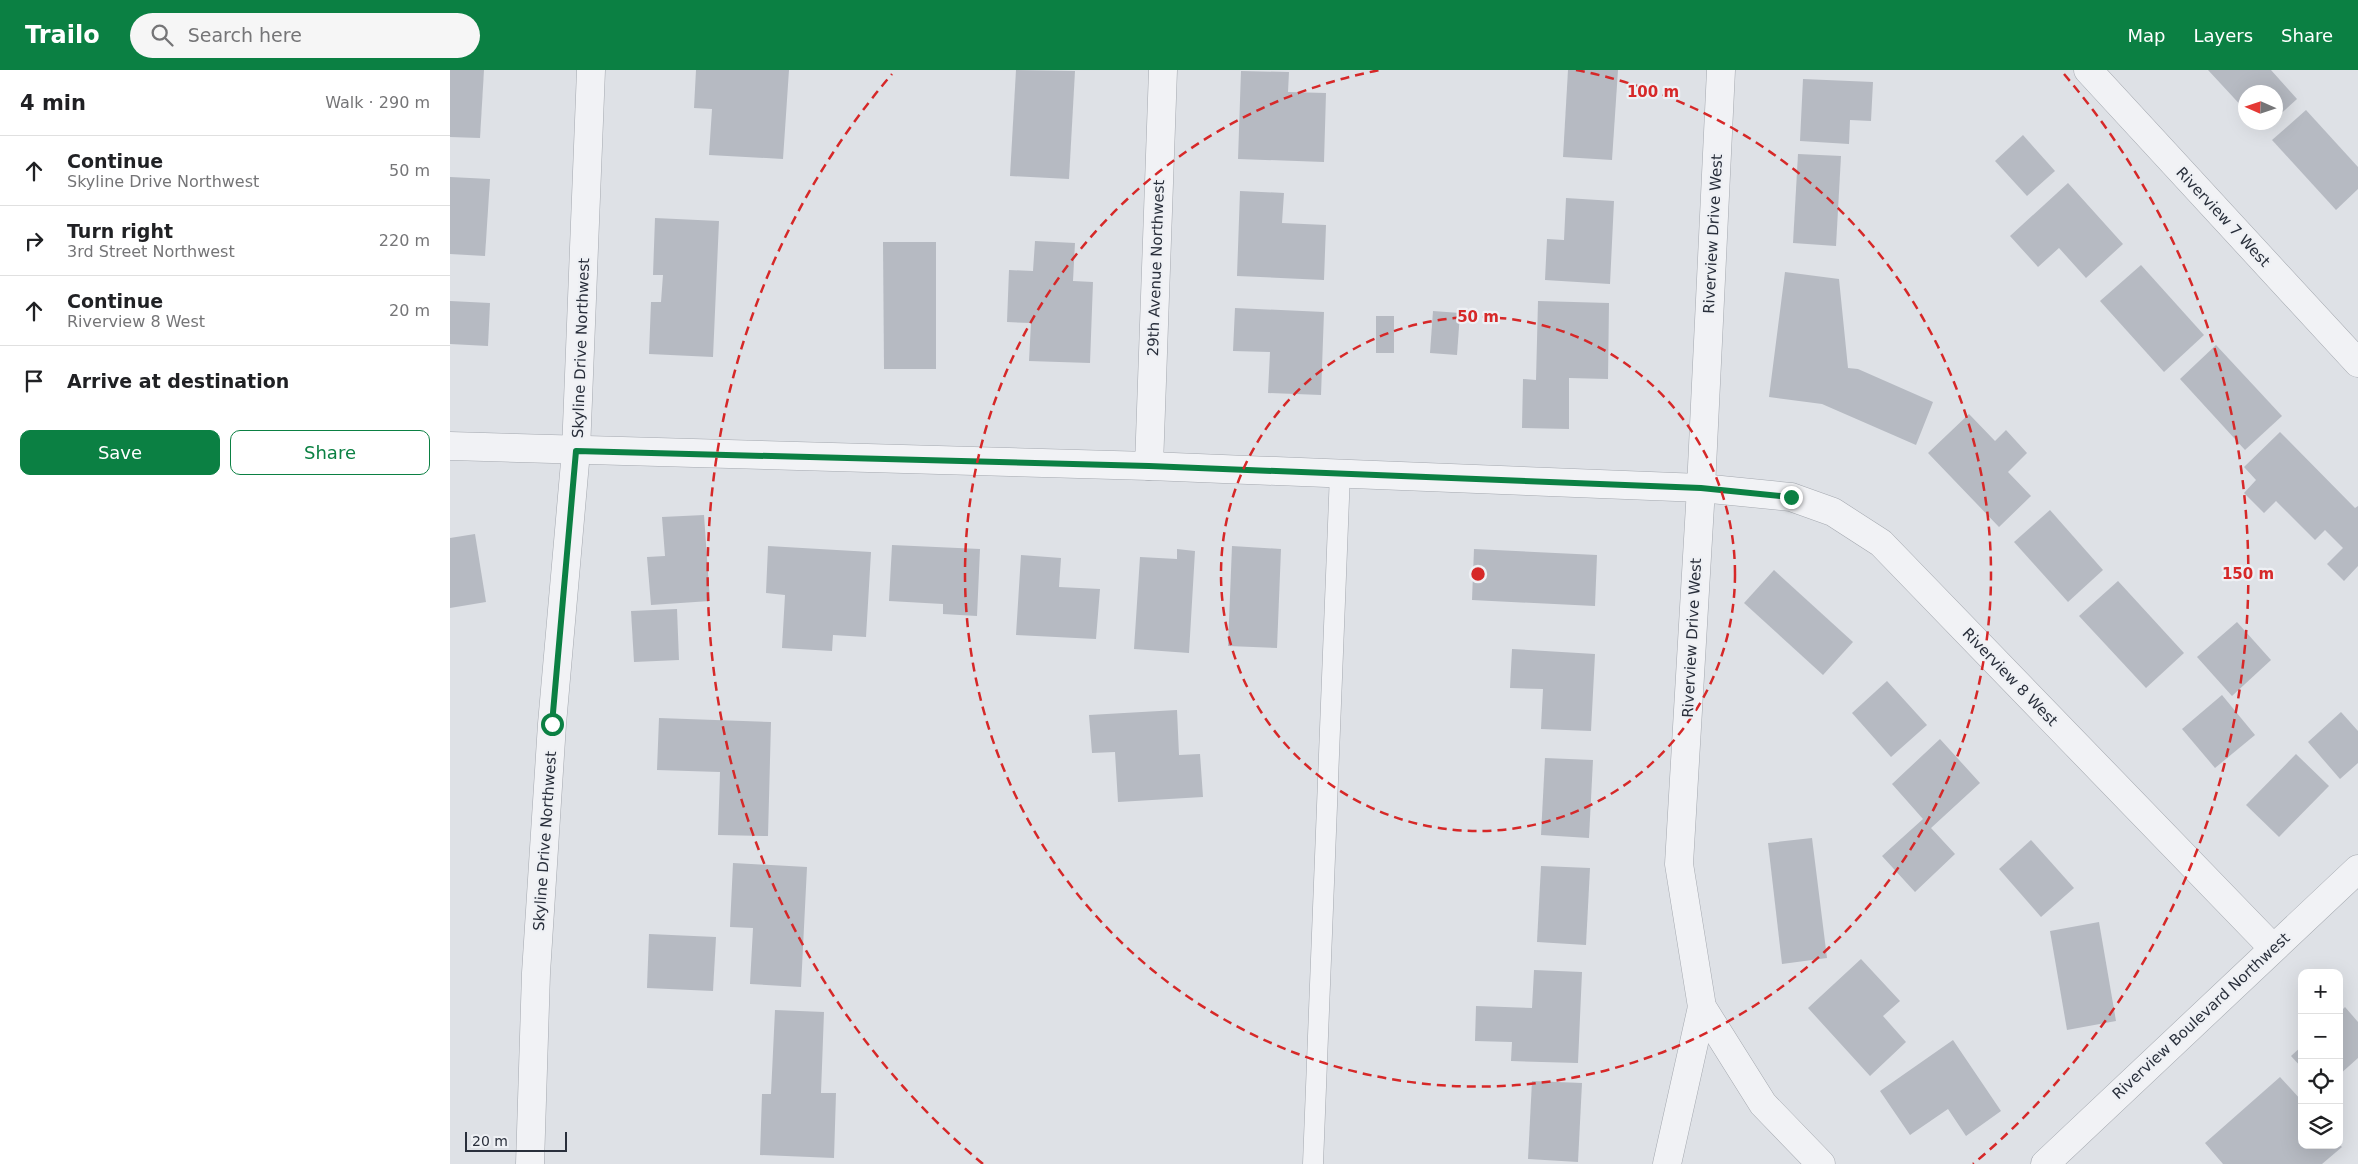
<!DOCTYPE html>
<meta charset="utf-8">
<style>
:root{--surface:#fff;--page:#f6f6f6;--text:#202124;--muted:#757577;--line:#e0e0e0;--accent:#0b8043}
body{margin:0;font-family:"DejaVu Sans",sans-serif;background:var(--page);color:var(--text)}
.controls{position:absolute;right:15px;bottom:15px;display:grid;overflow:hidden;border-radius:10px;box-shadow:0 5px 20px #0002}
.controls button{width:45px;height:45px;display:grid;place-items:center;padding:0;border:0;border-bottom:1px solid var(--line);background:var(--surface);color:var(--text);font:25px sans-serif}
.compass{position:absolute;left:1788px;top:15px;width:45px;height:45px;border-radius:50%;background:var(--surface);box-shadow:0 5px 20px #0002;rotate:273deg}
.scale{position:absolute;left:15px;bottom:12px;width:102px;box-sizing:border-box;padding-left:5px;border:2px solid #292f3b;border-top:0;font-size:14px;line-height:18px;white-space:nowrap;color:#292f3b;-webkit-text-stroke:4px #eef0f4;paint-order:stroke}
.stop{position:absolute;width:15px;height:15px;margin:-11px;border:4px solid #0b8043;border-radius:50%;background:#fff}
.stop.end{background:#0b8043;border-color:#fff;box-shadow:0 1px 5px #0008}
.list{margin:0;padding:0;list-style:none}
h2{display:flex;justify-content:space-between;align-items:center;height:65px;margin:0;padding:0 20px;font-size:21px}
h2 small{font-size:16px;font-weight:400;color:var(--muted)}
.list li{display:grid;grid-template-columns:32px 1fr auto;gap:15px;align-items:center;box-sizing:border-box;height:70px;padding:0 20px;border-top:1px solid var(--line)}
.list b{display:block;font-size:19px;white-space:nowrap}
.list p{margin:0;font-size:16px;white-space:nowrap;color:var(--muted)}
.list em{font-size:16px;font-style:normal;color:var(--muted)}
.actions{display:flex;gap:10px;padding:15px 20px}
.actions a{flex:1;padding:11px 0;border:1px solid var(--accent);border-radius:10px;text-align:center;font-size:18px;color:var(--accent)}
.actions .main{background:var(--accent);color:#fff}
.icon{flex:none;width:28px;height:28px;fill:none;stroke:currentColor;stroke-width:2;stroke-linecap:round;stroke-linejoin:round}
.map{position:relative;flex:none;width:1908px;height:1094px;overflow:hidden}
header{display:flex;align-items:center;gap:30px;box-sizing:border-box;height:70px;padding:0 25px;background:var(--accent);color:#fff}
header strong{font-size:24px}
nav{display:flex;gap:28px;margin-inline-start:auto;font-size:18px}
.search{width:350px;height:45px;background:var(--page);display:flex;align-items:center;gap:12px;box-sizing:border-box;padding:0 18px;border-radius:28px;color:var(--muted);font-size:19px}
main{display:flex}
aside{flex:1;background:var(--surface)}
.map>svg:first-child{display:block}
.building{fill:#b6bac2}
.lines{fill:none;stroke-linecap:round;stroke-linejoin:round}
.service-casing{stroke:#a4a8af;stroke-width:21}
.minor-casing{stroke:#a4a8af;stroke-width:29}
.service{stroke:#f1f2f5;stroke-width:20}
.minor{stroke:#f1f2f5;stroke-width:28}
.route{stroke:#0b8043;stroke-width:6}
.ring{fill:none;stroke:#d62828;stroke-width:2.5;stroke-dasharray:9 6}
.labels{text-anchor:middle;stroke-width:4.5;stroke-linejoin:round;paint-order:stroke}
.street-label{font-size:15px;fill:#292f3b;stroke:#eef0f4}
.centre{fill:#d62828;stroke:#eef0f4;stroke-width:2.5}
.ring-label{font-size:15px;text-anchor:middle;font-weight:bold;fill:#d62828;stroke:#eef0f4;stroke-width:4.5;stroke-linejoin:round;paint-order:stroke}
</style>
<header>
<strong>Trailo</strong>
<div class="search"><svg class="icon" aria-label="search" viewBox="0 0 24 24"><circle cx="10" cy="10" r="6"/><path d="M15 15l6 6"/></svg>Search here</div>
<nav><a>Map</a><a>Layers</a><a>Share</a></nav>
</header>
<main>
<aside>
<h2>4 min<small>Walk · 290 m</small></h2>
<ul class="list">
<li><svg class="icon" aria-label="ahead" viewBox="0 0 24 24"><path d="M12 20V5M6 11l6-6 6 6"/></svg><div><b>Continue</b><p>Skyline Drive Northwest</p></div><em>50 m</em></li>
<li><svg class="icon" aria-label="right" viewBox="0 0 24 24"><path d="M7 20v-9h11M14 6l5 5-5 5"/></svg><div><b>Turn right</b><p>3rd Street Northwest</p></div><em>220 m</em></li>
<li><svg class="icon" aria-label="ahead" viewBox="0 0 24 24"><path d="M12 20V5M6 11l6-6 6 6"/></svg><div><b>Continue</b><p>Riverview 8 West</p></div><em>20 m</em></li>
<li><svg class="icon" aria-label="arrive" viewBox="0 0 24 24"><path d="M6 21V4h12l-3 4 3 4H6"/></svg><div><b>Arrive at destination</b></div></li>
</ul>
<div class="actions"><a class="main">Save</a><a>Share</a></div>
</aside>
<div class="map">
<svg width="1908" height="1094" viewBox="0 0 1908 1094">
<rect width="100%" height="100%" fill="#dee1e6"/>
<g class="building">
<polygon points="0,0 34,0 30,68 0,67"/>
<polygon points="246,0 339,0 333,89 259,85 262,39 244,38"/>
<polygon points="566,0 625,1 619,109 560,106"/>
<polygon points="1118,0 1168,0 1162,90 1113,87"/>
<polygon points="1758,0 1821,0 1847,29 1826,48 1826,22 1796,22 1796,41"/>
<polygon points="791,1 839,2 838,22 876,23 874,92 788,89"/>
<polygon points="1353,9 1423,12 1421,51 1400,50 1399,74 1350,71"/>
<polygon points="1856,40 1908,97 1908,119 1886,140 1822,70"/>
<polygon points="1573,65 1605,101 1577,126 1545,91"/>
<polygon points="1348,84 1391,86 1386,176 1343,173"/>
<polygon points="0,107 40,109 35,186 0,184"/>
<polygon points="1618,113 1673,174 1636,208 1609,178 1588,197 1560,166"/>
<polygon points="790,121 834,123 832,153 876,155 874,210 787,206"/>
<polygon points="1116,128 1164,131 1160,214 1095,210 1097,169 1114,170"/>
<polygon points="205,148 269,151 263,287 199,284 201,232 211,232 213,205 203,205"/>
<polygon points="585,171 625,173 623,211 643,212 640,293 579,291 581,253 557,252 559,200 583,201"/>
<polygon points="433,172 486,172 486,299 434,299"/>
<polygon points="1691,195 1754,265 1714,302 1650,231"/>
<polygon points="1335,202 1389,209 1398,298 1408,299 1483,332 1466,375 1372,334 1319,327"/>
<polygon points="0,231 40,233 38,276 0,274"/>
<polygon points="1088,231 1159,233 1158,309 1119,308 1119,359 1072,358 1073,309 1086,310"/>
<polygon points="785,238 874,242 871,325 818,323 820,282 783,281"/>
<polygon points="983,241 1010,243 1007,285 980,283"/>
<rect x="926" y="246" width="18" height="37"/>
<polygon points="1766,275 1832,346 1795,380 1730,309"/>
<polygon points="1519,344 1545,371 1556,360 1577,383 1558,402 1581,426 1549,457 1478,383"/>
<polygon points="1830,362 1905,438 1908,436 1908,496 1894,511 1877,494 1893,478 1875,460 1865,470 1826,431 1814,443 1794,423 1806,410 1794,397"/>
<polygon points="1600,440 1653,500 1618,532 1564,472"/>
<polygon points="254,445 260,531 201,535 197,487 215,486 212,447"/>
<polygon points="25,464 36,532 0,538 0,468"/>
<polygon points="442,475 530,479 527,546 493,544 493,534 439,531"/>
<polygon points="318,476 421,482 416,567 383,565 382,581 332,578 335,525 316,523"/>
<polygon points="782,476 831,479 827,578 778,576"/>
<polygon points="727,479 745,481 739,583 684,579 690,487 727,489"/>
<polygon points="1024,479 1147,485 1145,536 1022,530"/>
<polygon points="571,485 611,488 609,517 650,519 646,569 566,565"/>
<polygon points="1324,500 1403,572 1373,605 1294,533"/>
<polygon points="1668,511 1734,583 1696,618 1629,546"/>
<polygon points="227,539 229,590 184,592 181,541"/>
<polygon points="1787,552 1821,590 1782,626 1747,587"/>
<polygon points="1062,579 1145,584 1141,661 1091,659 1093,619 1060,618"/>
<polygon points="1437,611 1477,655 1441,687 1402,643"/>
<polygon points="1772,625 1805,665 1765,698 1732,659"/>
<polygon points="727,640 729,685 750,684 753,727 668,732 665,682 642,683 639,645"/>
<polygon points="1891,642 1908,661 1908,693 1890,709 1858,672"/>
<polygon points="209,648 321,652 318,766 268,765 270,702 207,700"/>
<polygon points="1490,669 1530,713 1481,758 1505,784 1465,822 1432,786 1473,749 1442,714"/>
<polygon points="1846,684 1879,716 1829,767 1796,735"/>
<polygon points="1095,688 1143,690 1139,768 1091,765"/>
<polygon points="1362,768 1377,888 1332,894 1318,773"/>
<polygon points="1581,770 1624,818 1591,847 1549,799"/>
<polygon points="283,793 357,797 351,917 300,914 303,858 280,857"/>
<polygon points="1091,796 1140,798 1136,875 1087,872"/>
<polygon points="1649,852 1666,951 1617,960 1600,861"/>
<polygon points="199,864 266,867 263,921 197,918"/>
<polygon points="1411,889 1450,931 1433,946 1456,972 1420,1006 1358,938"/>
<polygon points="1084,900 1132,902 1128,993 1061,991 1062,972 1025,971 1026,936 1082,938"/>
<polygon points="1895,937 1908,952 1908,988 1889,1005 1889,943"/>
<polygon points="325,940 374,942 371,1023 386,1023 384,1088 310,1085 312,1024 321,1024"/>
<polygon points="1503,970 1551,1041 1516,1066 1498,1039 1460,1065 1430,1021"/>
<polygon points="1852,976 1852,998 1841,986"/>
<polygon points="1830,1007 1852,1031 1852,1075 1889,1074 1892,1077 1872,1094 1773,1094 1755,1073"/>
<polygon points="1082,1011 1132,1013 1128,1092 1078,1089"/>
</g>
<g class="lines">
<defs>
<polyline id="service" points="863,1094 890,403"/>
<g id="minor">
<polyline points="1271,0 1251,418 1229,794 1252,937 1313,1034 1371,1094"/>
<polyline points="1638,0 1908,293"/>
<polyline points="0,376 699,396 1251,418 1341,427 1383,442 1431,473 1823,878"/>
<polyline points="699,396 713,0"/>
<polyline points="80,1094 86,903 102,654 126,381 141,0"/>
<polyline points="1217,1094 1252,937"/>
<polyline points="1595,1094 1908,799"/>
</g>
</defs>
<use href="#service" class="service-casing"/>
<use href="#minor" class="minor-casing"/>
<use href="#service" class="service"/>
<use href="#minor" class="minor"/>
</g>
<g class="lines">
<polyline class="route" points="102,654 126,381 699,396 1251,418 1341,427"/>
</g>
<g class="ring">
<circle cx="1028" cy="504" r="257"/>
<path d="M1126 0A513 513 0 1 1 930 0"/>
<path d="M533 1094A770 770 0 0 1 442 4M1614 4A770 770 0 0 1 1523 1094"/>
</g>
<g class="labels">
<g class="street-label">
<text transform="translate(1773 147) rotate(47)" y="5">Riverview 7 West</text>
<text transform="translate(1263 164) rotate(-87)" y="5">Riverview Drive West</text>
<text transform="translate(706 198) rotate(-88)" y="5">29th Avenue Northwest</text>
<text transform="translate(131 278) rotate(-88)" y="5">Skyline Drive Northwest</text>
<text transform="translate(1242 568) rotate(-87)" y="5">Riverview Drive West</text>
<text transform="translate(1560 607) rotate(46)" y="5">Riverview 8 West</text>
<text transform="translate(95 771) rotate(-86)" y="5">Skyline Drive Northwest</text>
<text transform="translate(1751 946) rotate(-43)" y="5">Riverview Boulevard Northwest</text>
</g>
</g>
<circle cx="1028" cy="504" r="8" class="centre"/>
<g class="ring-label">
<text x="1203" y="27">100 m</text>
<text x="1028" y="252">50 m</text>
<text x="1798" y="509">150 m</text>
</g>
</svg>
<div class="controls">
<button>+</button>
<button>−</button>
<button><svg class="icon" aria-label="locate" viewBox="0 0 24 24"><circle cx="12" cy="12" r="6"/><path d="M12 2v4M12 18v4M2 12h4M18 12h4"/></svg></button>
<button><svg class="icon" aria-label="layers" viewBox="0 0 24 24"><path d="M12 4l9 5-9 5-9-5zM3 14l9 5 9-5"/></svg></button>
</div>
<svg class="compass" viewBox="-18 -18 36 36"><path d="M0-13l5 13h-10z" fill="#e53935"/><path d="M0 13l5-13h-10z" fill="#757577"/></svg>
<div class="scale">20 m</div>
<div class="stop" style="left:102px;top:654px"></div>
<div class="stop end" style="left:1341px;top:427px"></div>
</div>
</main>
